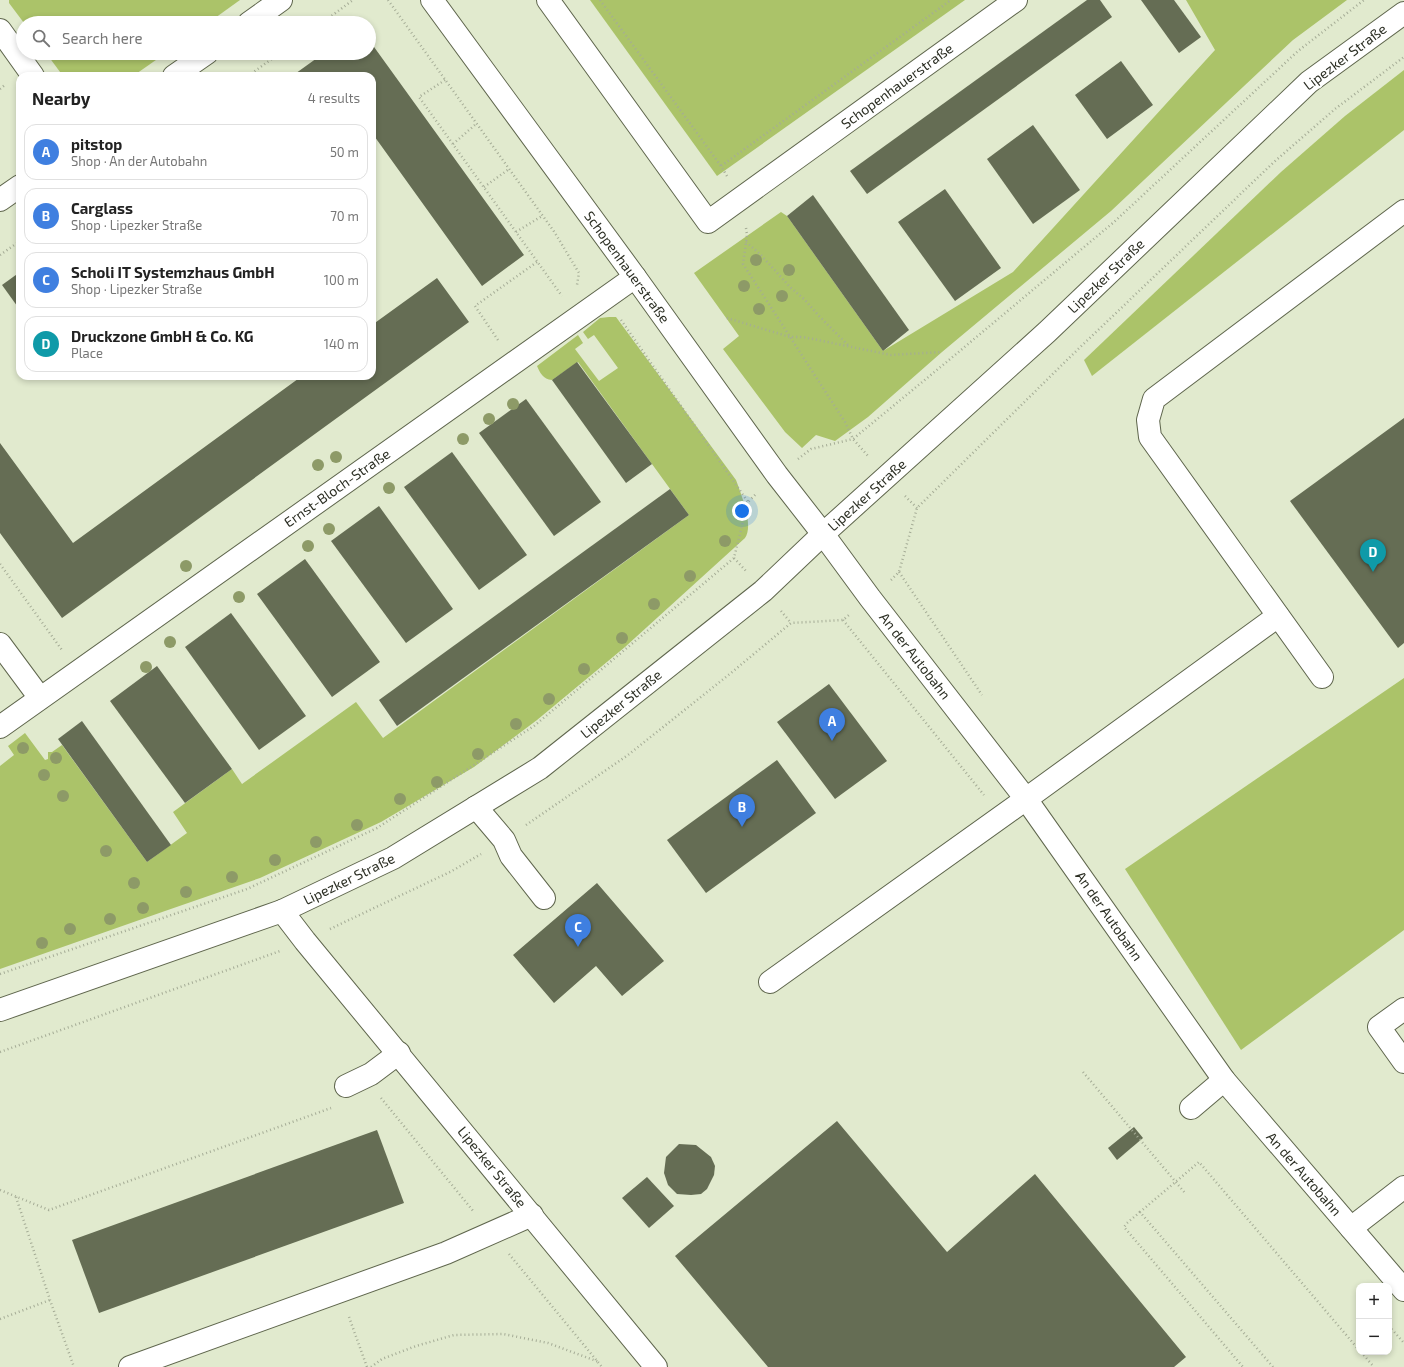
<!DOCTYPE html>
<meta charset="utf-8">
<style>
:root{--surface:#fff;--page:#f6f6f6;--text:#222;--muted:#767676;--line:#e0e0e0;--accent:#7c3aed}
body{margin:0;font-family:"Exo 2",sans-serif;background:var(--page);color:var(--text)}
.controls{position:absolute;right:12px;bottom:12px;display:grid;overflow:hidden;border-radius:8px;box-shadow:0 2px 6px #0003}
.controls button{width:36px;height:36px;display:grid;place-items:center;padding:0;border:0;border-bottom:1px solid var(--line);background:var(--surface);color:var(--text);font:20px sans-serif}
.you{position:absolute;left:742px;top:511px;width:14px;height:14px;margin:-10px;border:3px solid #fff;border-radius:50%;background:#1a73e8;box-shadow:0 0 0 6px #1a73e833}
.badge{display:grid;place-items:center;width:26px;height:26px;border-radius:50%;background:var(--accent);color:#fff;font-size:13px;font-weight:700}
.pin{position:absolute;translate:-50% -33px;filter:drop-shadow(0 1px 2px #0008)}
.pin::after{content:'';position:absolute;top:21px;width:14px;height:12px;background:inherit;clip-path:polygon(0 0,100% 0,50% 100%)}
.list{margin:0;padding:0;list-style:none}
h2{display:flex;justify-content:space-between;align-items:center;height:52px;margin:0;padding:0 16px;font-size:17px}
h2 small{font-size:13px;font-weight:400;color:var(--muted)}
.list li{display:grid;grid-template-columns:26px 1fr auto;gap:12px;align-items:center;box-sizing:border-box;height:56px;margin:0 8px 8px;padding:0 8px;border:1px solid var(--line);border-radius:12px}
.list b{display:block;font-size:15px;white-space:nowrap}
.list p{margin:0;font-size:13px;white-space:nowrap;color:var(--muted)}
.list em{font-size:13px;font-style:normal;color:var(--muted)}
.icon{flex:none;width:22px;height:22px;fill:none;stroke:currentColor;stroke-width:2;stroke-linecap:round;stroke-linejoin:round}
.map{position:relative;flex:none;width:1404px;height:1367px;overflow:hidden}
.search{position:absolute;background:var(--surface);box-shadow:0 2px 6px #0003;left:16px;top:16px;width:360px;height:44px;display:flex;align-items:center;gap:10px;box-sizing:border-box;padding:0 14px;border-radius:22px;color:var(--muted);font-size:15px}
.panel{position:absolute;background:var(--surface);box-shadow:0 2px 6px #0003;left:16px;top:72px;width:360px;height:308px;border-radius:12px}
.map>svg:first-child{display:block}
.green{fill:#abc369}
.building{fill:#656d54}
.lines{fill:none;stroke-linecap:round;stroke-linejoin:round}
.minor-casing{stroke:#5f664d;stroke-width:24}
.major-casing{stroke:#5f664d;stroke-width:24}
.path{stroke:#a5ac96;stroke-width:2.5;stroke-dasharray:1 3;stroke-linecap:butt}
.minor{stroke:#fff;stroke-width:22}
.major{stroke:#fff;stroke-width:22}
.tree{fill:#8d9a67}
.labels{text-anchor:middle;stroke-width:4;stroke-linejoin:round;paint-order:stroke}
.street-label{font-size:14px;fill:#2c2f24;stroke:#fff}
</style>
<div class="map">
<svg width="1404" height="1367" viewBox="0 0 1404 1367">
<rect width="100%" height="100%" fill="#e1eace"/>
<g class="green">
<polygon points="9,0 240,0 208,23 24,23 9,3"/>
<polygon points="590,0 965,0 717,176"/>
<polygon points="1186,0 1347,0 1293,40 1111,211 942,352 868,417 835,441 816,435 802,448 785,432 723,349 739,336 694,273 781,212 787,216 883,351 1013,272 1215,50"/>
<polygon points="46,53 166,53 133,76 63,76"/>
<polygon points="1404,70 1404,130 1092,376 1084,360 1281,172 1345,116"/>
<path d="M609,317H616L736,480C741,494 754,525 745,538L625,647L537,720L474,767L381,822L260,878L165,911L0,969V766L14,755L8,746L25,733L45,760L48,759V752H52L62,745L147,862L187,833L173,812L232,769L242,784L356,702L383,738L689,515L578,362L552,380C543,379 540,373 537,366L578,335L583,343L575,349L599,381L618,368L594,335L588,339L583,332L600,318Z"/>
<polygon points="1404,678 1404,930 1241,1050 1125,869"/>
</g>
<g class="building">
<polygon points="1087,0 1100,0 1112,17 867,194 850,171"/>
<polygon points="1141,0 1174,0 1201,37 1179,53"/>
<polygon points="369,40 524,255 482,286 372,133 372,76 292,76 324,53 369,53"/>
<polygon points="1121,61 1153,105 1107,139 1075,95"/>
<polygon points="1033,125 1080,190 1033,224 987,159"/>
<polygon points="945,189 1001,268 955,301 898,222"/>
<polygon points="813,195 909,330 883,351 787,216"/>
<polygon points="20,272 20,310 2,285"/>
<polygon points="437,278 469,322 62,618 0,533 0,443 73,543 302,376 372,376 372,325"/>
<polygon points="577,362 652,464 626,483 552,380"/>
<polygon points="526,399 601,502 554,536 479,433"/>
<polygon points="1404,418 1404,643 1398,648 1290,501"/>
<polygon points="452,452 527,555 479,590 404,487"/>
<polygon points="670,489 689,515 397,726 379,700"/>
<polygon points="379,506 453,609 406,643 331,541"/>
<polygon points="305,559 380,662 332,697 257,594"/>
<polygon points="231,613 306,716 259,750 185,647"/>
<polygon points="157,666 232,769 185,803 110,701"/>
<polygon points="829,684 887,761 835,799 777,722"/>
<polygon points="82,721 171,845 147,862 58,739"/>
<polygon points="777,760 816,813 706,893 667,840"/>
<polygon points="597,883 664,961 622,996 596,966 554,1003 513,955"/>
<polygon points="837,1121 947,1252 1035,1174 1186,1357 1174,1367 768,1367 675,1256"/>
<polygon points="1134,1127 1143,1138 1117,1160 1108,1148"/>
<polygon points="377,1130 404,1203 99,1313 72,1240"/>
<polygon points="679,1144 696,1145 711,1157 715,1166 714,1175 707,1189 701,1194 691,1195 677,1194 668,1185 664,1173 666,1157"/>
<polygon points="647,1177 674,1206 649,1228 622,1198"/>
</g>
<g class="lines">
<defs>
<g id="minor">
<polyline points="432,0 635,277 777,475 823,534 870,598 1026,799 1224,1080 1404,1290"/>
<polyline points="548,0 708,222 1016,0"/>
<polyline points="249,23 281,0"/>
<polyline points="0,30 33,76"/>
<polyline points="174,76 207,53"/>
<polyline points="0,200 20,186"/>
<polyline points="0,644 40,698"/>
<polyline points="1322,677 1150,437 1148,420 1154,399 1404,211"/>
<polyline points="0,727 635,277"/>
<polyline points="476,807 504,840 511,856 544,898"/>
<polyline points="282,911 305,941 656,1367"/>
<polyline points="770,982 1026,799 1278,616"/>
<polyline points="1404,1009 1379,1027 1404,1062"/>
<polyline points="346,1086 371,1074 399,1053"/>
<polyline points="1191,1108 1224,1080"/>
<polyline points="1351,1228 1404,1187"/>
<polyline points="130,1367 446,1253 532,1215"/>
</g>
<polyline id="major" points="0,1010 282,911 393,858 540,768 763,591 823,534 1047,332 1309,82 1404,13"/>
</defs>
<use href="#minor" class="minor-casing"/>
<use href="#major" class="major-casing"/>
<g class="path">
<polyline points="388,0 555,233 579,273 577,285"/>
<polyline points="600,0 721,166"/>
<polyline points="322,23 353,0"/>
<polyline points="248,76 280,53"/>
<polyline points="445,80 419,97 562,296"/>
<polyline points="0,89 6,84"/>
<polyline points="453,144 476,124"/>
<polyline points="727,176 721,166 951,0"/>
<polyline points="484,187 509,169"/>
<polyline points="746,228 747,235 743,264 845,422 853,439 869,457"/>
<polyline points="516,232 542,216"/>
<polyline points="746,242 760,254 790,287 804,299 819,316 849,346"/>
<polyline points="0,255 20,241"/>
<polyline points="727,318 790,337 803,337 891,355 942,352"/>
<polyline points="621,320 748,502"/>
<polyline points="498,340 475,306 537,262"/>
<polyline points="798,459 811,449 853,439 949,360 1114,222 1298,51 1364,0"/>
<polyline points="905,496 917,508"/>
<polyline points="734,558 746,571"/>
<polyline points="0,564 62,650"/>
<polyline points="899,572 982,695"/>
<polyline points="891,580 899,572 917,508 1071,356 1274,162 1335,109 1404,57"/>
<polyline points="781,611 791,623"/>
<polyline points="843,620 984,795"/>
<polyline points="526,825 628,755 731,673 791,623 843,620 849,615"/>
<polyline points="330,929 452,871 481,854"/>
<polyline points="0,974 247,889 377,828 534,726 734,558 748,502 757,493"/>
<polyline points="0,1052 280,951"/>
<polyline points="1083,1072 1185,1193"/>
<polyline points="381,1098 474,1212"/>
<polyline points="0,1190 49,1210 331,1108"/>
<polyline points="16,1197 50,1300 74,1367"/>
<polyline points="1140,1212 1127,1223 1124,1227 1243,1367"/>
<polyline points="509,1254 602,1367"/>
<polyline points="349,1317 367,1367"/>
<polyline points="0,1319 50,1300"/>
<polyline points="1389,1326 1404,1343"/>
<polyline points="1361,1352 1374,1367"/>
<polyline points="371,1367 382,1359 416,1346 454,1335 503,1334 548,1343 599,1362"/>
<polyline points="1273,1367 1140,1212 1199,1162 1359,1350"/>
</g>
<use href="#minor" class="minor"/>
<use href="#major" class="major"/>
</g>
<g class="tree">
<circle cx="756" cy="260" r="6"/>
<circle cx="789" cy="270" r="6"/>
<circle cx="744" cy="286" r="6"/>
<circle cx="782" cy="296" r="6"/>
<circle cx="759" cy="309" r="6"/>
<circle cx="513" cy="404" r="6"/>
<circle cx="489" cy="419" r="6"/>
<circle cx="463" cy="439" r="6"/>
<circle cx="336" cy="457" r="6"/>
<circle cx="318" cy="465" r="6"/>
<circle cx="389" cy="488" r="6"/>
<circle cx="329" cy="529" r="6"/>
<circle cx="725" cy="541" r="6"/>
<circle cx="308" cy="546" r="6"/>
<circle cx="186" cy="566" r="6"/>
<circle cx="690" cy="576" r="6"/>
<circle cx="239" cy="597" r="6"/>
<circle cx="654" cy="604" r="6"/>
<circle cx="622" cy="638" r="6"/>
<circle cx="170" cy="642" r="6"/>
<circle cx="146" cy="667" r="6"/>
<circle cx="584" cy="669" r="6"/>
<circle cx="549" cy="699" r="6"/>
<circle cx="516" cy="724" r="6"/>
<circle cx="23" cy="748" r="6"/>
<circle cx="478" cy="754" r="6"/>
<circle cx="56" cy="758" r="6"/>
<circle cx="44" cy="775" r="6"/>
<circle cx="437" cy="782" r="6"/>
<circle cx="63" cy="796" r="6"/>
<circle cx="400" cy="799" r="6"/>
<circle cx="357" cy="825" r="6"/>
<circle cx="316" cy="842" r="6"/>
<circle cx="106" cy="851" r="6"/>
<circle cx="275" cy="860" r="6"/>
<circle cx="232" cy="877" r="6"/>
<circle cx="134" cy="883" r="6"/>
<circle cx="186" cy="892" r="6"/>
<circle cx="143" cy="908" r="6"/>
<circle cx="110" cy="919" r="6"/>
<circle cx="70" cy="929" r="6"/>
<circle cx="42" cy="943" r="6"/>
</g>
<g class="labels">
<g class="street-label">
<text transform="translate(1345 57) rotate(-37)" y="5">Lipezker Straße</text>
<text transform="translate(897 86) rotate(-36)" y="5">Schopenhauerstraße</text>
<text transform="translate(627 267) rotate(54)" y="5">Schopenhauerstraße</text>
<text transform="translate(1106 276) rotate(-44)" y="5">Lipezker Straße</text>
<text transform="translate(337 488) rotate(-35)" y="5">Ernst-Bloch-Straße</text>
<text transform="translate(867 495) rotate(-42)" y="5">Lipezker Straße</text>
<text transform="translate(915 656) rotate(52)" y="5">An der Autobahn</text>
<text transform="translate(621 704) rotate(-39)" y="5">Lipezker Straße</text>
<text transform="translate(349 879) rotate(-26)" y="5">Lipezker Straße</text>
<text transform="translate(1109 916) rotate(55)" y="5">An der Autobahn</text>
<text transform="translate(492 1167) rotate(51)" y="5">Lipezker Straße</text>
<text transform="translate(1304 1174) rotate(49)" y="5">An der Autobahn</text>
</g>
</g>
</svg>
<div class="controls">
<button>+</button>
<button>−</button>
</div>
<div class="you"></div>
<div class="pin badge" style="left:832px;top:741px;background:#3f7fe0">A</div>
<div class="pin badge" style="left:742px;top:827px;background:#3f7fe0">B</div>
<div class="pin badge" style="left:578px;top:947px;background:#3f7fe0">C</div>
<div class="pin badge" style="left:1373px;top:572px;background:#0f9aa8">D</div>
<div class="search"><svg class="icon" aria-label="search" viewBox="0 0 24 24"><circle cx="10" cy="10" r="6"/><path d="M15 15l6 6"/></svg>Search here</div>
<section class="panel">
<h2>Nearby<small>4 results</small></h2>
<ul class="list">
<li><span class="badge" style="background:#3f7fe0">A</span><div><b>pitstop</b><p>Shop · An der Autobahn</p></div><em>50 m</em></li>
<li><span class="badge" style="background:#3f7fe0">B</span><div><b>Carglass</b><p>Shop · Lipezker Straße</p></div><em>70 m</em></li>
<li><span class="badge" style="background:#3f7fe0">C</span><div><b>Scholi IT Systemzhaus GmbH</b><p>Shop · Lipezker Straße</p></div><em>100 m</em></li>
<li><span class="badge" style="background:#0f9aa8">D</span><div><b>Druckzone GmbH &amp; Co. KG</b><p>Place</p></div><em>140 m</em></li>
</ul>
</section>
</div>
